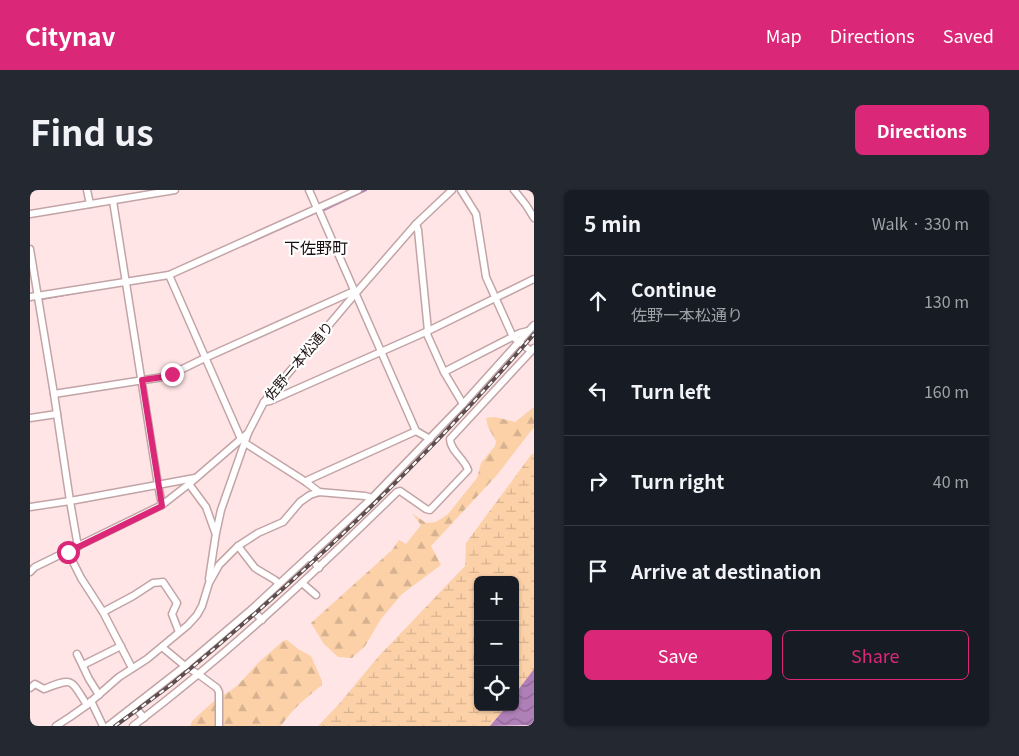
<!DOCTYPE html>
<meta charset="utf-8">
<style>
:root{--surface:#171b24;--page:#242831;--text:#f1f3f6;--muted:#9ea1a6;--line:#363941;--accent:#db2777}
body{margin:0;font-family:Georgia,"Noto Sans JP",serif;background:var(--page);color:var(--text)}
.controls{position:absolute;right:15px;bottom:15px;display:grid;overflow:hidden;border-radius:8px;box-shadow:0 1px 4px #0004}
.controls button{width:45px;height:45px;display:grid;place-items:center;padding:0;border:0;border-bottom:1px solid var(--line);background:var(--surface);color:var(--text);font:25px sans-serif}
.stop{position:absolute;width:15px;height:15px;margin:-11px;border:4px solid #db2777;border-radius:50%;background:#fff}
.stop.end{background:#db2777;border-color:#fff;box-shadow:0 1px 5px #0008}
.list{margin:0;padding:0;list-style:none}
h2{display:flex;justify-content:space-between;align-items:center;height:65px;margin:0;padding:0 20px;font-size:21px}
h2 small{font-size:16px;font-weight:400;color:var(--muted)}
.list li{display:grid;grid-template-columns:32px 1fr auto;gap:15px;align-items:center;box-sizing:border-box;height:90px;padding:0 20px;border-top:1px solid var(--line)}
.list b{display:block;font-size:19px;white-space:nowrap}
.list p{margin:0;font-size:16px;white-space:nowrap;color:var(--muted)}
.list em{font-size:16px;font-style:normal;color:var(--muted)}
.actions{display:flex;gap:10px;padding:15px 20px}
.actions a{flex:1;padding:11px 0;border:1px solid var(--accent);border-radius:8px;text-align:center;font-size:18px;color:var(--accent)}
.actions .main{background:var(--accent);color:#fff}
.icon{flex:none;width:28px;height:28px;fill:none;stroke:currentColor;stroke-width:2;stroke-linecap:round;stroke-linejoin:round}
.map{position:relative;flex:none;width:504px;height:536px;overflow:hidden;border-radius:8px}
header{display:flex;align-items:center;gap:30px;box-sizing:border-box;height:70px;padding:0 25px;background:var(--accent);color:#fff}
header strong{font-size:24px}
nav{display:flex;gap:28px;margin-inline-start:auto;font-size:18px}
.intro{display:flex;align-items:center;justify-content:space-between;box-sizing:border-box;height:120px;padding:0 30px}
h1{margin:0;font-size:35px}
.button{padding:12px 22px;border-radius:8px;background:var(--accent);color:#fff;font-size:18px;font-weight:700}
main{display:flex;gap:30px;padding:0 30px}
aside{flex:1;background:var(--surface);border-radius:8px;box-shadow:0 1px 4px #0004}
.map>svg:first-child{display:block}
.forest{fill:url(#forest-firs)}
.wetland{fill:url(#wetland-marsh)}
.water{fill:url(#water-waves)}
.lines{fill:none;stroke-linecap:round;stroke-linejoin:round}
.stream{stroke:#af7fb7;stroke-width:2}
.minor-casing{stroke:#c3a4a6;stroke-width:9}
.minor{stroke:#fff;stroke-width:6}
.rail-casing{stroke:#5c4d4e;stroke-width:4}
.rail{stroke:#fff;stroke-width:2;stroke-dasharray:5.5;stroke-linecap:butt}
.route{stroke:#db2777;stroke-width:6}
.labels{text-anchor:middle;stroke-width:4.5;stroke-linejoin:round;paint-order:stroke}
.street-label{font-size:14px;fill:#1b1011;stroke:#fff}
.quarter-label{font-size:16px;fill:#1b1011;stroke:#fff}
</style>
<header>
<strong>Citynav</strong>
<nav><a>Map</a><a>Directions</a><a>Saved</a></nav>
</header>
<div class="intro"><h1>Find us</h1><a class="button">Directions</a></div>
<main>
<div class="map">
<svg width="504" height="536" viewBox="0 0 504 536">
<defs>
<pattern id="forest-firs" width="22" height="20" patternUnits="userSpaceOnUse" patternTransform="scale(1.25)"><rect width="22" height="20" fill="#fcd1a8"/><path d="M5 1l3.5 6h-7zM16 11l3.5 6h-7z" fill="#d7b290"/></pattern>
<pattern id="wetland-marsh" width="20" height="14" patternUnits="userSpaceOnUse" patternTransform="scale(1.25)"><rect width="20" height="14" fill="#fcd1a8"/><path d="M1 5h8M5 5V1M11 12h8M15 12V8" fill="none" stroke="#d7b290"/></pattern>
<pattern id="water-waves" width="16" height="10" patternUnits="userSpaceOnUse" patternTransform="scale(1.25)"><rect width="16" height="10" fill="#af7fb7"/><path d="M0 5q4-4 8 0t8 0" fill="none" stroke="#8e6793"/></pattern>
</defs>
<rect width="100%" height="100%" fill="#ffe5e6"/>
<g class="forest">
<polygon points="504,217 504,238 500,242 467,285 401,356 411,375 372,404 351,429 335,456 322,468 308,467 294,454 281,433 362,360 369,350 376,354 391,335 382,323 396,333 406,332 418,324 447,288 451,273 465,256 466,251 458,237 456,228 465,227 485,232"/>
<path d="M257,450L268,459L281,466L292,491V495C276,508 262,519 251,536H160L162,531L185,510L200,501L208,495L229,472L253,451Z"/>
</g>
<polygon class="wetland" points="504,263 504,479 485,504 485,390 448,390 448,517 476,517 460,536 288,536 309,514 348,467 435,376 436,353 501,265"/>
<polygon class="water" points="504,479 504,535 460,536 476,517 485,517 485,504"/>
<g class="lines">
<g class="stream">
<polyline points="294,20 336,0"/>
<polyline points="212,56 285,23"/>
<polyline points="12,109 74,98"/>
<polyline points="0,110 5,110"/>
</g>
<defs>
<g id="minor">
<polyline points="57,0 60,14"/>
<polyline points="279,0 286,16 288,18 386,241 400,249"/>
<polyline points="431,0 446,24 456,87 483,147 501,161"/>
<polyline points="484,0 496,15 504,28"/>
<polyline points="83,11 128,295 132,315"/>
<polyline points="0,24 145,0"/>
<polyline points="386,34 388,40 398,141"/>
<polyline points="0,59 24,204 40,311 48,357"/>
<polyline points="139,85 211,249"/>
<polyline points="0,107 139,85 328,0"/>
<polyline points="396,142 414,182 433,214"/>
<polyline points="414,182 490,143 498,141"/>
<polyline points="24,204 133,187 142,184 175,168 324,101"/>
<polyline points="234,212 240,211 398,141 504,89"/>
<polyline points="0,228 27,224"/>
<polyline points="215,253 276,292 289,302"/>
<polyline points="276,292 278,290 386,241"/>
<polyline points="159,294 176,317 185,342"/>
<polyline points="0,317 40,311 165,288"/>
<polyline points="208,356 225,378 245,390 248,393"/>
<polyline points="38,362 51,388 73,422 102,478"/>
<polyline points="279,366 289,378"/>
<polyline points="0,382 5,377 132,315 159,294 218,243 234,212 325,104 386,34 422,0"/>
<polyline points="179,389 186,343 191,320 218,243"/>
<polyline points="272,393 286,405"/>
<polyline points="222,419 232,430"/>
<polyline points="73,422 103,406 123,393 133,392 147,413 142,424 149,442"/>
<polyline points="132,457 155,476 168,484 187,498 189,502 189,536"/>
<polyline points="47,464 59,489 69,505"/>
<polyline points="53,475 91,456"/>
<path d="M0,498L5,494L14,499C44,487 40,489 57,515"/>
<polyline points="61,511 73,536"/>
<polyline points="104,516 114,528"/>
<polyline points="26,536 40,527 57,515 89,487 117,469 158,435 167,425 172,416 179,393 189,375 208,356 228,343 253,332 270,312 280,305 289,302 335,306 342,308"/>
<polyline points="78,536 155,476 222,419 342,308 433,214 504,135"/>
<path d="M103,536C197,465 283,384 367,302L370,301L373,303L396,319L400,320L438,280C435,269 420,261 420,249L504,158"/>
</g>
</defs>
<use href="#minor" class="minor-casing"/>
<use href="#minor" class="minor"/>
<defs>
<path id="rail" d="M85,536C104,522 124,508 143,493C272,387 395,271 504,144"/>
</defs>
<use href="#rail" class="rail-casing"/>
<use href="#rail" class="rail"/>
</g>
<g class="lines">
<polyline class="route" points="38,362 132,316 112,190 133,187 142,184"/>
</g>
<g class="labels">
<g class="street-label">
<text transform="translate(269 171) rotate(-50)" y="5">佐野一本松通り</text>
</g>
<g class="quarter-label">
<text x="286" y="64">下佐野町</text>
</g>
</g>
</svg>
<div class="controls">
<button>+</button>
<button>−</button>
<button><svg class="icon" aria-label="locate" viewBox="0 0 24 24"><circle cx="12" cy="12" r="6"/><path d="M12 2v4M12 18v4M2 12h4M18 12h4"/></svg></button>
</div>
<div class="stop" style="left:38px;top:362px"></div>
<div class="stop end" style="left:142px;top:184px"></div>
</div>
<aside>
<h2>5 min<small>Walk · 330 m</small></h2>
<ul class="list">
<li><svg class="icon" aria-label="ahead" viewBox="0 0 24 24"><path d="M12 20V5M6 11l6-6 6 6"/></svg><div><b>Continue</b><p>佐野一本松通り</p></div><em>130 m</em></li>
<li><svg class="icon" aria-label="left" viewBox="0 0 24 24"><path d="M17 20v-9H6M10 6l-5 5 5 5"/></svg><div><b>Turn left</b></div><em>160 m</em></li>
<li><svg class="icon" aria-label="right" viewBox="0 0 24 24"><path d="M7 20v-9h11M14 6l5 5-5 5"/></svg><div><b>Turn right</b></div><em>40 m</em></li>
<li><svg class="icon" aria-label="arrive" viewBox="0 0 24 24"><path d="M6 21V4h12l-3 4 3 4H6"/></svg><div><b>Arrive at destination</b></div></li>
</ul>
<div class="actions"><a class="main">Save</a><a>Share</a></div>
</aside>
</main>
